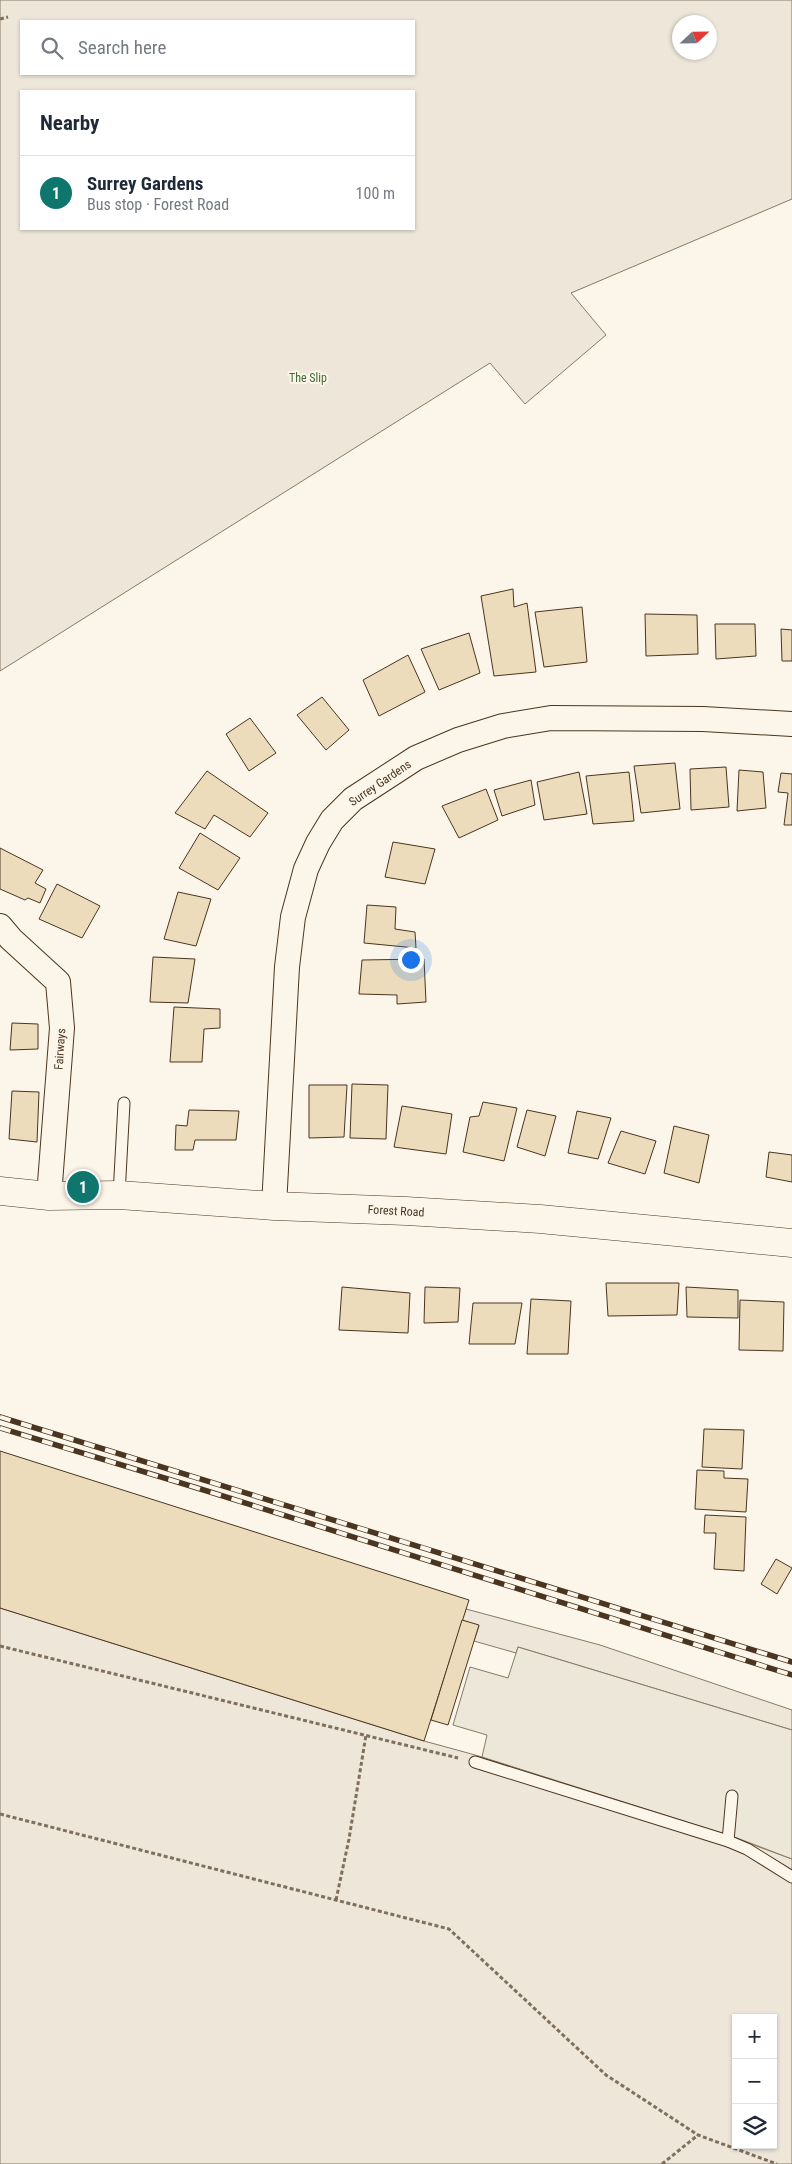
<!DOCTYPE html>
<meta charset="utf-8">
<style>
:root{--surface:#fff;--page:#f2f2f3;--text:#1f2937;--muted:#747a83;--line:#e0e1e3;--accent:#0f766e}
body{margin:0;font-family:"Roboto Condensed",sans-serif;background:var(--page);color:var(--text)}
.controls{position:absolute;right:15px;bottom:15px;display:grid;overflow:hidden;border-radius:0px;box-shadow:0 1px 4px #0004}
.controls button{width:45px;height:45px;display:grid;place-items:center;padding:0;border:0;border-bottom:1px solid var(--line);background:var(--surface);color:var(--text);font:25px sans-serif}
.compass{position:absolute;left:672px;top:15px;width:45px;height:45px;border-radius:50%;background:var(--surface);box-shadow:0 1px 4px #0004;rotate:68deg}
.you{position:absolute;left:410px;top:959px;width:18px;height:18px;margin:-12px;border:4px solid #fff;border-radius:50%;background:#1a73e8;box-shadow:0 0 0 8px #1a73e833}
.badge{display:grid;place-items:center;width:32px;height:32px;border-radius:50%;background:var(--accent);color:#fff;font-size:16px;font-weight:700}
.pin{position:absolute;translate:-50% -50%;border:2px solid #fff;box-shadow:0 1px 5px #0006}
.list{margin:0;padding:0;list-style:none}
h2{display:flex;justify-content:space-between;align-items:center;height:65px;margin:0;padding:0 20px;font-size:21px}
h2 small{font-size:16px;font-weight:400;color:var(--muted)}
.list li{display:grid;grid-template-columns:32px 1fr auto;gap:15px;align-items:center;box-sizing:border-box;height:75px;padding:0 20px;border-top:1px solid var(--line)}
.list b{display:block;font-size:19px;white-space:nowrap}
.list p{margin:0;font-size:16px;white-space:nowrap;color:var(--muted)}
.list em{font-size:16px;font-style:normal;color:var(--muted)}
.icon{flex:none;width:28px;height:28px;fill:none;stroke:currentColor;stroke-width:2;stroke-linecap:round;stroke-linejoin:round}
.map{position:relative;flex:none;width:792px;height:2164px;overflow:hidden}
.search{position:absolute;background:var(--surface);box-shadow:0 1px 4px #0004;left:20px;top:20px;width:395px;height:55px;display:flex;align-items:center;gap:12px;box-sizing:border-box;padding:0 18px;border-radius:0px;color:var(--muted);font-size:19px}
.panel{position:absolute;background:var(--surface);box-shadow:0 1px 4px #0004;left:20px;top:90px;width:395px;height:140px;border-radius:0px}
.map>svg:first-child{display:block}
.green{fill:#ede6d9;stroke:#887966;fill-rule:evenodd}
.parking{fill:#ede7d9;stroke:#887966}
.building{fill:#ecdcbc;stroke:#4a3520}
.lines{fill:none;stroke-linecap:round;stroke-linejoin:round}
.lane-casing{stroke:#4a3520;stroke-width:13}
.street-casing{stroke:#4a3520;stroke-width:26}
.secondary-casing{stroke:#4a3520;stroke-width:29}
.path{stroke:#7f6f5c;stroke-width:3;stroke-dasharray:4 2.5;stroke-linecap:butt}
.lane{stroke:#fbf6e9;stroke-width:11}
.street{stroke:#fbf6e9;stroke-width:24}
.secondary{stroke:#fbf6e9;stroke-width:28}
.rail-casing{stroke:#4a3520;stroke-width:5.5}
.rail{stroke:#fbf6e9;stroke-width:4;stroke-dasharray:11;stroke-linecap:butt}
.labels{text-anchor:middle;stroke-width:4;stroke-linejoin:round;paint-order:stroke}
.park-label{font-size:12px;fill:#436837;stroke:#fbf6e9}
.street-label{font-size:12px;fill:#4a3520;stroke:#fbf6e9}
</style>
<div class="map">
<svg width="792" height="2164" viewBox="0 0 792 2164">
<rect width="100%" height="100%" fill="#fbf6e9"/>
<g class="green">
<path d="M0,0H792V199L571,293L606,335L525,404L490,363L0,671ZM21,21H414V74H21ZM680,22H710V52H680ZM21,91H414V229H21Z"/>
<path d="M0,1608L424,1741C548,1774 671,1814 792,1859V2164H0ZM736,2018H773V2145H736Z"/>
<polygon points="466,1609 600,1645 792,1710 792,1730 518,1647 516,1653 474,1641 479,1626 462,1620"/>
</g>
<polygon class="parking" points="518,1647 792,1730 792,1859 737,1838 482,1757 487,1735 453,1725 470,1667 508,1678"/>
<g class="building">
<polygon points="513,589 514,607 527,603 536,672 494,676 481,596"/>
<polygon points="582,607 587,662 544,667 535,612"/>
<polygon points="645,614 697,615 698,654 646,656"/>
<polygon points="715,624 755,624 756,656 716,659"/>
<polygon points="781,629 792,630 792,661 782,661"/>
<polygon points="469,633 480,673 439,690 421,649"/>
<polygon points="408,655 425,692 379,716 363,680"/>
<polygon points="322,697 349,730 326,750 297,715"/>
<polygon points="250,718 276,753 249,771 226,734"/>
<polygon points="675,763 680,809 641,813 634,766"/>
<polygon points="726,767 729,807 691,810 690,769"/>
<polygon points="739,770 763,772 766,808 737,811"/>
<polygon points="207,771 268,813 250,837 214,815 205,829 175,813"/>
<polygon points="579,772 587,814 544,820 537,782"/>
<polygon points="629,772 634,821 593,824 586,776"/>
<polygon points="781,773 792,774 792,825 784,825 788,793 778,792"/>
<polygon points="531,780 535,805 502,816 494,790"/>
<polygon points="486,789 498,820 459,838 442,806"/>
<polygon points="200,833 240,858 218,890 179,868"/>
<polygon points="393,842 435,849 425,884 385,877"/>
<polygon points="0,848 43,870 35,883 46,889 40,903 28,898 25,900 0,889"/>
<polygon points="57,884 100,906 82,938 39,919"/>
<polygon points="178,892 211,899 196,946 164,939"/>
<polygon points="367,905 396,907 395,929 415,932 416,948 364,943"/>
<polygon points="153,957 195,959 188,1003 150,1002"/>
<polygon points="424,959 426,1002 397,1004 397,995 359,994 362,960"/>
<polygon points="174,1007 220,1009 220,1028 204,1029 202,1062 170,1062"/>
<polygon points="12,1023 38,1024 38,1049 10,1050"/>
<polygon points="352,1084 388,1085 386,1139 350,1138"/>
<polygon points="309,1085 347,1085 344,1137 309,1138"/>
<polygon points="12,1091 39,1092 37,1142 9,1139"/>
<polygon points="483,1102 517,1108 504,1161 463,1152 470,1117 479,1116"/>
<polygon points="402,1106 452,1114 446,1154 394,1147"/>
<polygon points="189,1110 239,1111 236,1140 195,1140 193,1150 175,1150 176,1125 187,1126"/>
<polygon points="527,1110 556,1116 545,1156 517,1147"/>
<polygon points="577,1111 611,1118 598,1159 568,1153"/>
<polygon points="674,1126 709,1135 699,1183 664,1173"/>
<polygon points="621,1131 656,1141 645,1174 608,1163"/>
<polygon points="769,1152 792,1155 792,1182 766,1177"/>
<polygon points="606,1283 679,1283 677,1315 608,1316"/>
<polygon points="342,1287 410,1293 408,1333 339,1330"/>
<polygon points="425,1287 460,1288 458,1322 424,1323"/>
<polygon points="686,1287 738,1290 738,1318 687,1317"/>
<polygon points="531,1299 571,1301 568,1354 527,1354"/>
<polygon points="740,1300 784,1302 783,1351 739,1350"/>
<polygon points="473,1303 522,1303 515,1344 469,1344"/>
<polygon points="704,1429 744,1430 742,1469 702,1467"/>
<polygon points="0,1451 469,1600 424,1741 0,1608"/>
<polygon points="697,1470 724,1471 724,1478 748,1479 746,1512 695,1509"/>
<polygon points="705,1515 746,1517 744,1571 714,1569 716,1533 704,1533"/>
<polygon points="776,1559 792,1568 777,1594 761,1584"/>
<polygon points="462,1620 479,1625 448,1725 431,1720"/>
</g>
<g class="lines">
<defs>
<g id="lane">
<polyline points="119,1195 124,1103"/>
<polyline points="475,1762 728,1841 747,1849 792,1877"/>
<polyline points="728,1841 732,1796"/>
</g>
<g id="street">
<polyline points="0,926 11,939 58,982 62,1028 49,1196"/>
<polyline points="274,1206 287,967 293,917 306,869 318,843 332,820 353,799 416,758 458,740 503,726 551,718 703,719 792,724"/>
</g>
<polyline id="secondary" points="0,1191 49,1196 119,1195 274,1206 406,1211 540,1219 792,1243"/>
</defs>
<use href="#lane" class="lane-casing"/>
<use href="#street" class="street-casing"/>
<use href="#secondary" class="secondary-casing"/>
<g class="path">
<polyline points="0,19 8,17"/>
<polyline points="0,1646 458,1758"/>
<polyline points="0,1814 449,1929 606,2075 698,2135 777,2164"/>
<polyline points="336,1900 349,1839 366,1735"/>
<polyline points="662,2164 698,2135"/>
</g>
<use href="#lane" class="lane"/>
<use href="#street" class="street"/>
<use href="#secondary" class="secondary"/>
<defs>
<g id="rail">
<polyline points="0,1417 792,1662"/>
<polyline points="0,1428 207,1491 792,1675"/>
</g>
</defs>
<use href="#rail" class="rail-casing"/>
<use href="#rail" class="rail"/>
</g>
<g class="labels">
<g class="park-label">
<text x="308" y="382">The Slip</text>
</g>
<g class="street-label">
<text transform="translate(380 783) rotate(-34)" y="4">Surrey Gardens</text>
<text transform="translate(60 1049) rotate(-86)" y="4">Fairways</text>
<text transform="translate(396 1211) rotate(3)" y="4">Forest Road</text>
</g>
</g>
</svg>
<div class="controls">
<button>+</button>
<button>−</button>
<button><svg class="icon" aria-label="layers" viewBox="0 0 24 24"><path d="M12 4l9 5-9 5-9-5zM3 14l9 5 9-5"/></svg></button>
</div>
<svg class="compass" viewBox="-18 -18 36 36"><path d="M0-13l5 13h-10z" fill="#e53935"/><path d="M0 13l5-13h-10z" fill="#747a83"/></svg>
<div class="you"></div>
<div class="pin badge" style="left:83px;top:1187px">1</div>
<div class="search"><svg class="icon" aria-label="search" viewBox="0 0 24 24"><circle cx="10" cy="10" r="6"/><path d="M15 15l6 6"/></svg>Search here</div>
<section class="panel">
<h2>Nearby<small></small></h2>
<ul class="list">
<li><span class="badge">1</span><div><b>Surrey Gardens</b><p>Bus stop · Forest Road</p></div><em>100 m</em></li>
</ul>
</section>
</div>
